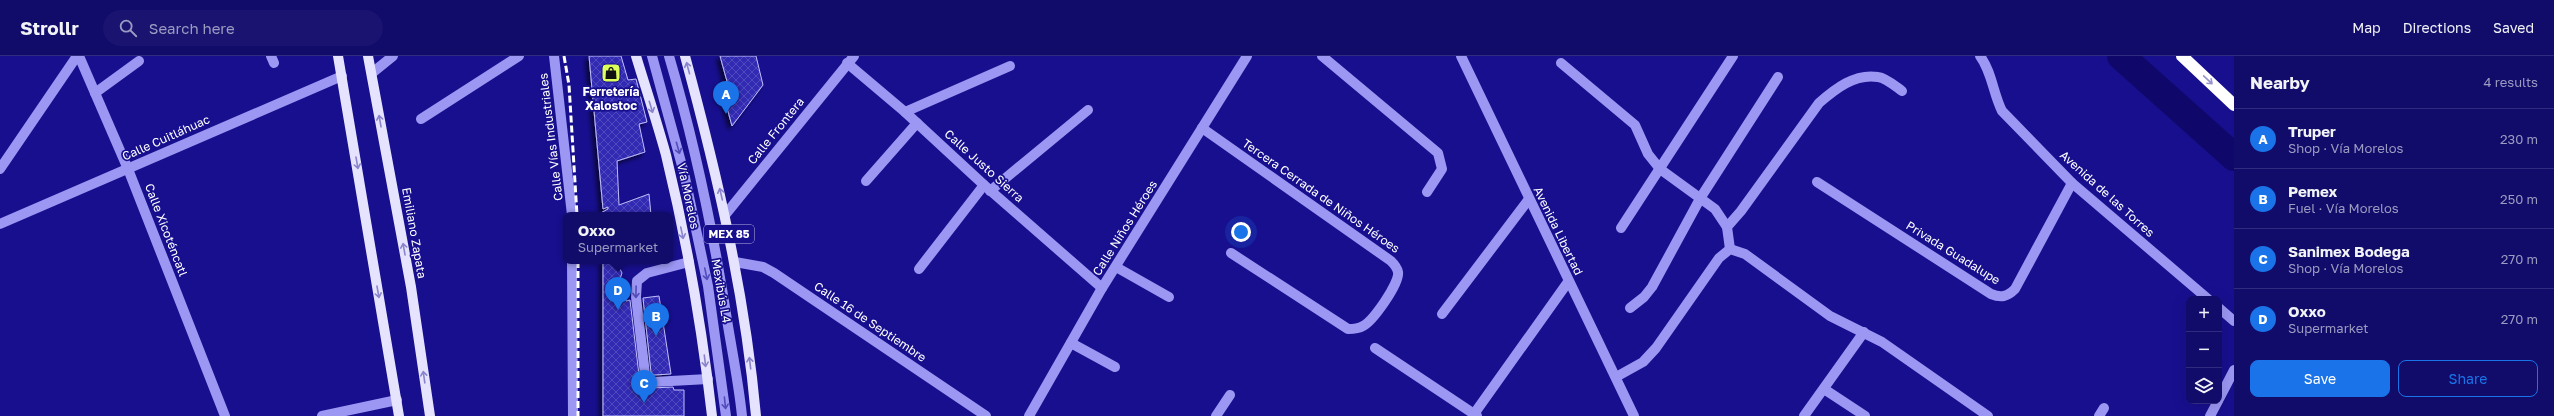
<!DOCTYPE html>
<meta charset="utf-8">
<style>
:root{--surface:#110b6a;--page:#1a1470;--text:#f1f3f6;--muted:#9c9bc1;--line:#302b7e;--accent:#1a73e8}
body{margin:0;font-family:"Golos Text",sans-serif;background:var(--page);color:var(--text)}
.controls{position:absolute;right:12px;bottom:12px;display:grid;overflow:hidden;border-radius:8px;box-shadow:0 4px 16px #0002}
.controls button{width:36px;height:36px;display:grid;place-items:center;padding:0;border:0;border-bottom:1px solid var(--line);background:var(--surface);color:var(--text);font:20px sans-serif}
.you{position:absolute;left:1241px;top:176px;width:14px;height:14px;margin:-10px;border:3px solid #fff;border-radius:50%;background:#1a73e8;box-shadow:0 0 0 6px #1a73e833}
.badge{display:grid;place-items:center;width:26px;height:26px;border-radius:50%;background:var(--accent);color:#fff;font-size:13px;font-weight:700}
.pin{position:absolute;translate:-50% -33px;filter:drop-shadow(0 1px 2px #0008)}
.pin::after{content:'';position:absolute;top:21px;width:14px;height:12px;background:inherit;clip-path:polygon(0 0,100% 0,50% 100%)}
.popup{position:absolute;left:563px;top:156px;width:110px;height:52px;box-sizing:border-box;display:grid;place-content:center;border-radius:8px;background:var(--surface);filter:drop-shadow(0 1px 3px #0005);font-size:13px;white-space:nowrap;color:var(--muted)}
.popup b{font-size:15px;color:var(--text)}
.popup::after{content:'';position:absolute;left:50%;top:100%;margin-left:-8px;border:8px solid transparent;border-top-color:var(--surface)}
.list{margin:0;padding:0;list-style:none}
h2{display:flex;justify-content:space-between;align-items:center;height:52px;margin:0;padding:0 16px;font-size:17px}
h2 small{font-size:13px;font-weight:400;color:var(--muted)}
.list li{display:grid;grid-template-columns:26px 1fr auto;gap:12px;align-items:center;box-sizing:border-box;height:60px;padding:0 16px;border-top:1px solid var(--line)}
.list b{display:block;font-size:15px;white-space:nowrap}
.list p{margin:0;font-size:13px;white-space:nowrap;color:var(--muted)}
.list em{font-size:13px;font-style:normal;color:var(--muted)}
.actions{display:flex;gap:8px;padding:12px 16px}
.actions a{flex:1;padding:9px 0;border:1px solid var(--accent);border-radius:8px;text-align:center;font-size:14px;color:var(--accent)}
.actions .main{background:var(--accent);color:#fff}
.icon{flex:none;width:22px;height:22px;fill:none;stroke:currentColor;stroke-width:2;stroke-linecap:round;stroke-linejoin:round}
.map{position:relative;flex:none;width:2234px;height:360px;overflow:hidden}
header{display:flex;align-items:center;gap:24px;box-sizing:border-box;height:56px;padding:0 20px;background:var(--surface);border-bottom:1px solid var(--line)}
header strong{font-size:19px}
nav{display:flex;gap:22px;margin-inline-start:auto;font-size:14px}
.search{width:280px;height:36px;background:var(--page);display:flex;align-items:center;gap:10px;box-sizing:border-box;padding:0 14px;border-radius:22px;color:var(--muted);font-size:15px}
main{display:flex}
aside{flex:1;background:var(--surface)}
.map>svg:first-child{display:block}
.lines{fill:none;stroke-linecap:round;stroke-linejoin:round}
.river{stroke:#0f086a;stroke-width:28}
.building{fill:url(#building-cross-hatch);stroke:#c1befe;filter:url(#shadow)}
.minor{stroke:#9b97f3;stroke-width:10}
.major{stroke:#e6e3ff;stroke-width:10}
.highway{stroke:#fff;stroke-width:12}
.rail{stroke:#fff;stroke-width:3;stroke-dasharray:7 3;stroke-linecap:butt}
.oneway{stroke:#8984cc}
.oneway2{stroke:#9793cc}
.oneway3{stroke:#524cbb}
.labels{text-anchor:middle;stroke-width:3.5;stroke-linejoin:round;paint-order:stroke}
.shield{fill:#170f8e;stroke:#b9b7dd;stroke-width:1}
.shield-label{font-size:11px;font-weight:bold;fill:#fff}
.poi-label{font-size:12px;font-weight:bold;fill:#fff;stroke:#170f8e}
.street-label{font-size:12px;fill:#fff;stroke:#170f8e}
</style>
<header>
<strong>Strollr</strong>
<div class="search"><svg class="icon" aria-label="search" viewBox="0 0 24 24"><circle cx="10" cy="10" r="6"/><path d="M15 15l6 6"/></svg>Search here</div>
<nav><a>Map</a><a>Directions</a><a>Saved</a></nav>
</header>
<main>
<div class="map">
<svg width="2234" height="360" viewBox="0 0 2234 360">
<defs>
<pattern id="building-cross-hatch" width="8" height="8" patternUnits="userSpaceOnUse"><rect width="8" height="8" fill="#302ab3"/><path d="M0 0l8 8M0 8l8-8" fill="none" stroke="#4f4abe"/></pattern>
<filter id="shadow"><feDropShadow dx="-3.5" dy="3.5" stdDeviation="2" flood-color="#0009"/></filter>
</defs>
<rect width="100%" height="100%" fill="#170f8e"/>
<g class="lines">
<polyline class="river" points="2121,0 2234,101"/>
</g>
<g class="building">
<polygon points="589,0 621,0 628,24 636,23 647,66 639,68 645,96 617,105 619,149 649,138 651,159 597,159 608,153 608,151 603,153"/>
<polygon points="720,0 756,0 763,29 732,70 726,48 733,47"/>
<polygon points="603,205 616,205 622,217 616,235 625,238 626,245 630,244 639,319 642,327 651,332 673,331 674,334 684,334 684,360 603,360"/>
<polygon points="659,240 671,318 654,319 651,316 643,242"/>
</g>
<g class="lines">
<g class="minor">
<polyline points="79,0 128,113 225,360"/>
<polyline points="271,0 274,7"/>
<polyline points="554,0 572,159"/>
<polyline points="652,0 684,117 708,230 726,360"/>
<path d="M669,0C695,88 714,179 728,270C733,300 739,330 742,360"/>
<polyline points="1322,0 1438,97 1442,113 1427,136"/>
<polyline points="1461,0 1634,360"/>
<path d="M1980,0C1992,16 1993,37 2002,55L2072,127L2208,243"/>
<polyline points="847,7 905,56 984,129 1102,232"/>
<polyline points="1561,7 1635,69 1648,98 1660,113 1715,153 1727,171"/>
<polyline points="372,17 393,0"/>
<polyline points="95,37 139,5"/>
<polyline points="905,56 1010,10"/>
<polyline points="421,63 519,0"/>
<path d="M1202,72L1391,205C1394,208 1397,211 1398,216C1400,227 1373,265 1363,270C1358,273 1353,273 1348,273L1231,197"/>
<polyline points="0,113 77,0"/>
<polyline points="866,125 917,67"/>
<path d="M1817,126L1991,238C2001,242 2007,241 2015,233L2072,127"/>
<polyline points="990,135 1088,54"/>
<polyline points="725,159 854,0"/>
<polyline points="0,168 342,20"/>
<polyline points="1621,172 1733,0"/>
<path d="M1730,193L1727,171L1741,155L1819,47C1835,33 1855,17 1878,21C1886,22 1895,30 1902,35"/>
<polyline points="572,205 573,360"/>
<polyline points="689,206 647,217 637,225 636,241 645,318 648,324 653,326 708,323"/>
<polyline points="735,206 763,211 774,217 986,360"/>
<polyline points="1116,211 1169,241"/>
<polyline points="919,213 984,129"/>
<polyline points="1630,252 1644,241 1652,231 1701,141 1778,21"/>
<polyline points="2219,252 2234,265"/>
<polyline points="1442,258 1529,143"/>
<polyline points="1071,287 1115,311"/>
<polyline points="1375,292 1477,360"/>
<polyline points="1616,321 1643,306 1656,292 1719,202 1730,193 1745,198 1830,260 1882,286 1988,360"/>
<polyline points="1824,333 1865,360"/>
<polyline points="2219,343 2234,314"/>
<polyline points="1474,358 1568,226"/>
<polyline points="322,360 397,344"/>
<polyline points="1029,360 1102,232 1247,0"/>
<polyline points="1216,360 1230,339"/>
<polyline points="1804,360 1864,276"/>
<polyline points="2099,360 2104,352"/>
<polyline points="2210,360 2218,345"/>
</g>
<g class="major">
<polyline points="338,0 399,360"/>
<polyline points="368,0 411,231 430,360"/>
<path d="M636,0C646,33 657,66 666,99C687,185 702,272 712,360"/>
<path d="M685,0C717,118 745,237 756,360"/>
</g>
<polyline class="highway" points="2182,0 2234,49"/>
<g class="rail">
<polyline points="564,0 569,29 577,159"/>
<polyline points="578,205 578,360"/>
</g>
</g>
<defs><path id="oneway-shaft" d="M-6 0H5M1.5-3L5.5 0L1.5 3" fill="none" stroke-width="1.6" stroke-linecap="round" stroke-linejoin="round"/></defs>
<g class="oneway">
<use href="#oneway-shaft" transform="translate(688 12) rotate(-105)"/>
<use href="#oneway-shaft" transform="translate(651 51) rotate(73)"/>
<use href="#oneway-shaft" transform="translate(380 65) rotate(-100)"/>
<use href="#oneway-shaft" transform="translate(357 107) rotate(80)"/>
<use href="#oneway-shaft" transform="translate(721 138) rotate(-103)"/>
<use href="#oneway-shaft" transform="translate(682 177) rotate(78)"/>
<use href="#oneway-shaft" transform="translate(404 193) rotate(-100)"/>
<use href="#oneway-shaft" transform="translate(378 236) rotate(80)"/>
<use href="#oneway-shaft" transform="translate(705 305) rotate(83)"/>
<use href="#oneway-shaft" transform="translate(750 307) rotate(-97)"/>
<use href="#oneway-shaft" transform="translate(424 321) rotate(-98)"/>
</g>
<use class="oneway2" href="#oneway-shaft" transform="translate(2208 24) rotate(43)"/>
<g class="oneway3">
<use href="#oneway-shaft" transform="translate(678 92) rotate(74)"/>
<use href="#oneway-shaft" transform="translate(706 218) rotate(78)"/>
<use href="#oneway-shaft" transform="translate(636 236) rotate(91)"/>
<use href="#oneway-shaft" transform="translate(725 347) rotate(84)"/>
</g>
<defs>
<symbol id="shop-square" viewBox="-11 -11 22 22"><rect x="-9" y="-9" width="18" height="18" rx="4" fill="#dcff59" stroke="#170f8e"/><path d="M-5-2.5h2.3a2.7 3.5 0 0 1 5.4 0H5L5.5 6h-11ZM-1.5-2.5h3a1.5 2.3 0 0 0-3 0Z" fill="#111"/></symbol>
</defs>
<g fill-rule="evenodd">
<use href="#shop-square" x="600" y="6" width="22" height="22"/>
</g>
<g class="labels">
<rect class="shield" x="704" y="169" width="50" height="18" rx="3"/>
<g class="shield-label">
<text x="729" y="182">MEX 85</text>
</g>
<g class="poi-label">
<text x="611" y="40">Ferretería<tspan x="611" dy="14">Xalostoc</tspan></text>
</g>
<g class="street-label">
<text transform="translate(776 75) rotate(-51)" y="4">Calle Frontera</text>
<text transform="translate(551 81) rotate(-97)" y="4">Calle Vías Industriales</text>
<text transform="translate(166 82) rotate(-24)" y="4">Calle Cuitláhuac</text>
<text transform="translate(984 110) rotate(42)" y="4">Calle Justo Sierra</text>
<text transform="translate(2107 138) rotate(42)" y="4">Avenida de las Torres</text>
<text transform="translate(688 140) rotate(78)" y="4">Vía Morelos</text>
<text transform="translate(1321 140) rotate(35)" y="4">Tercera Cerrada de Niños Héroes</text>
<text transform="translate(1125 172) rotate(-58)" y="4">Calle Niños Héroes</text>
<text transform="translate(166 174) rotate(69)" y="4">Calle Xicoténcatl</text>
<text transform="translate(1558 175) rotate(64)" y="4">Avenida Libertad</text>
<text transform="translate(414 177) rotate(80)" y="4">Emiliano Zapata</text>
<text transform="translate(1953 197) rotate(32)" y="4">Privada Guadalupe</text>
<text transform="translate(721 235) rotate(80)" y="4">Mexibús L4</text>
<text transform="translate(870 266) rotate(34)" y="4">Calle 16 de Septiembre</text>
</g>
</g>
</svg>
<div class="controls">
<button>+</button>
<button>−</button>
<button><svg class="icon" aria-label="layers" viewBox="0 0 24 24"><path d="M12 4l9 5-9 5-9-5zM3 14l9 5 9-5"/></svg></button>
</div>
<div class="you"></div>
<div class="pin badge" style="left:726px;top:58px">A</div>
<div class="pin badge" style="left:656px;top:280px">B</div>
<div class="pin badge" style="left:644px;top:347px">C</div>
<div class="pin badge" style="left:618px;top:254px">D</div>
<div class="popup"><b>Oxxo</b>Supermarket</div>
</div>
<aside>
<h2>Nearby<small>4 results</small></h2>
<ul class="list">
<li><span class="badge">A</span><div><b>Truper</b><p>Shop · Vía Morelos</p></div><em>230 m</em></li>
<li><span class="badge">B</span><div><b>Pemex</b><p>Fuel · Vía Morelos</p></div><em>250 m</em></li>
<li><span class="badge">C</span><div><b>Sanimex Bodega</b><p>Shop · Vía Morelos</p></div><em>270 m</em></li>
<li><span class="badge">D</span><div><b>Oxxo</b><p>Supermarket</p></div><em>270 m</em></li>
</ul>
<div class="actions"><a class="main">Save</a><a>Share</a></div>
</aside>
</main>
